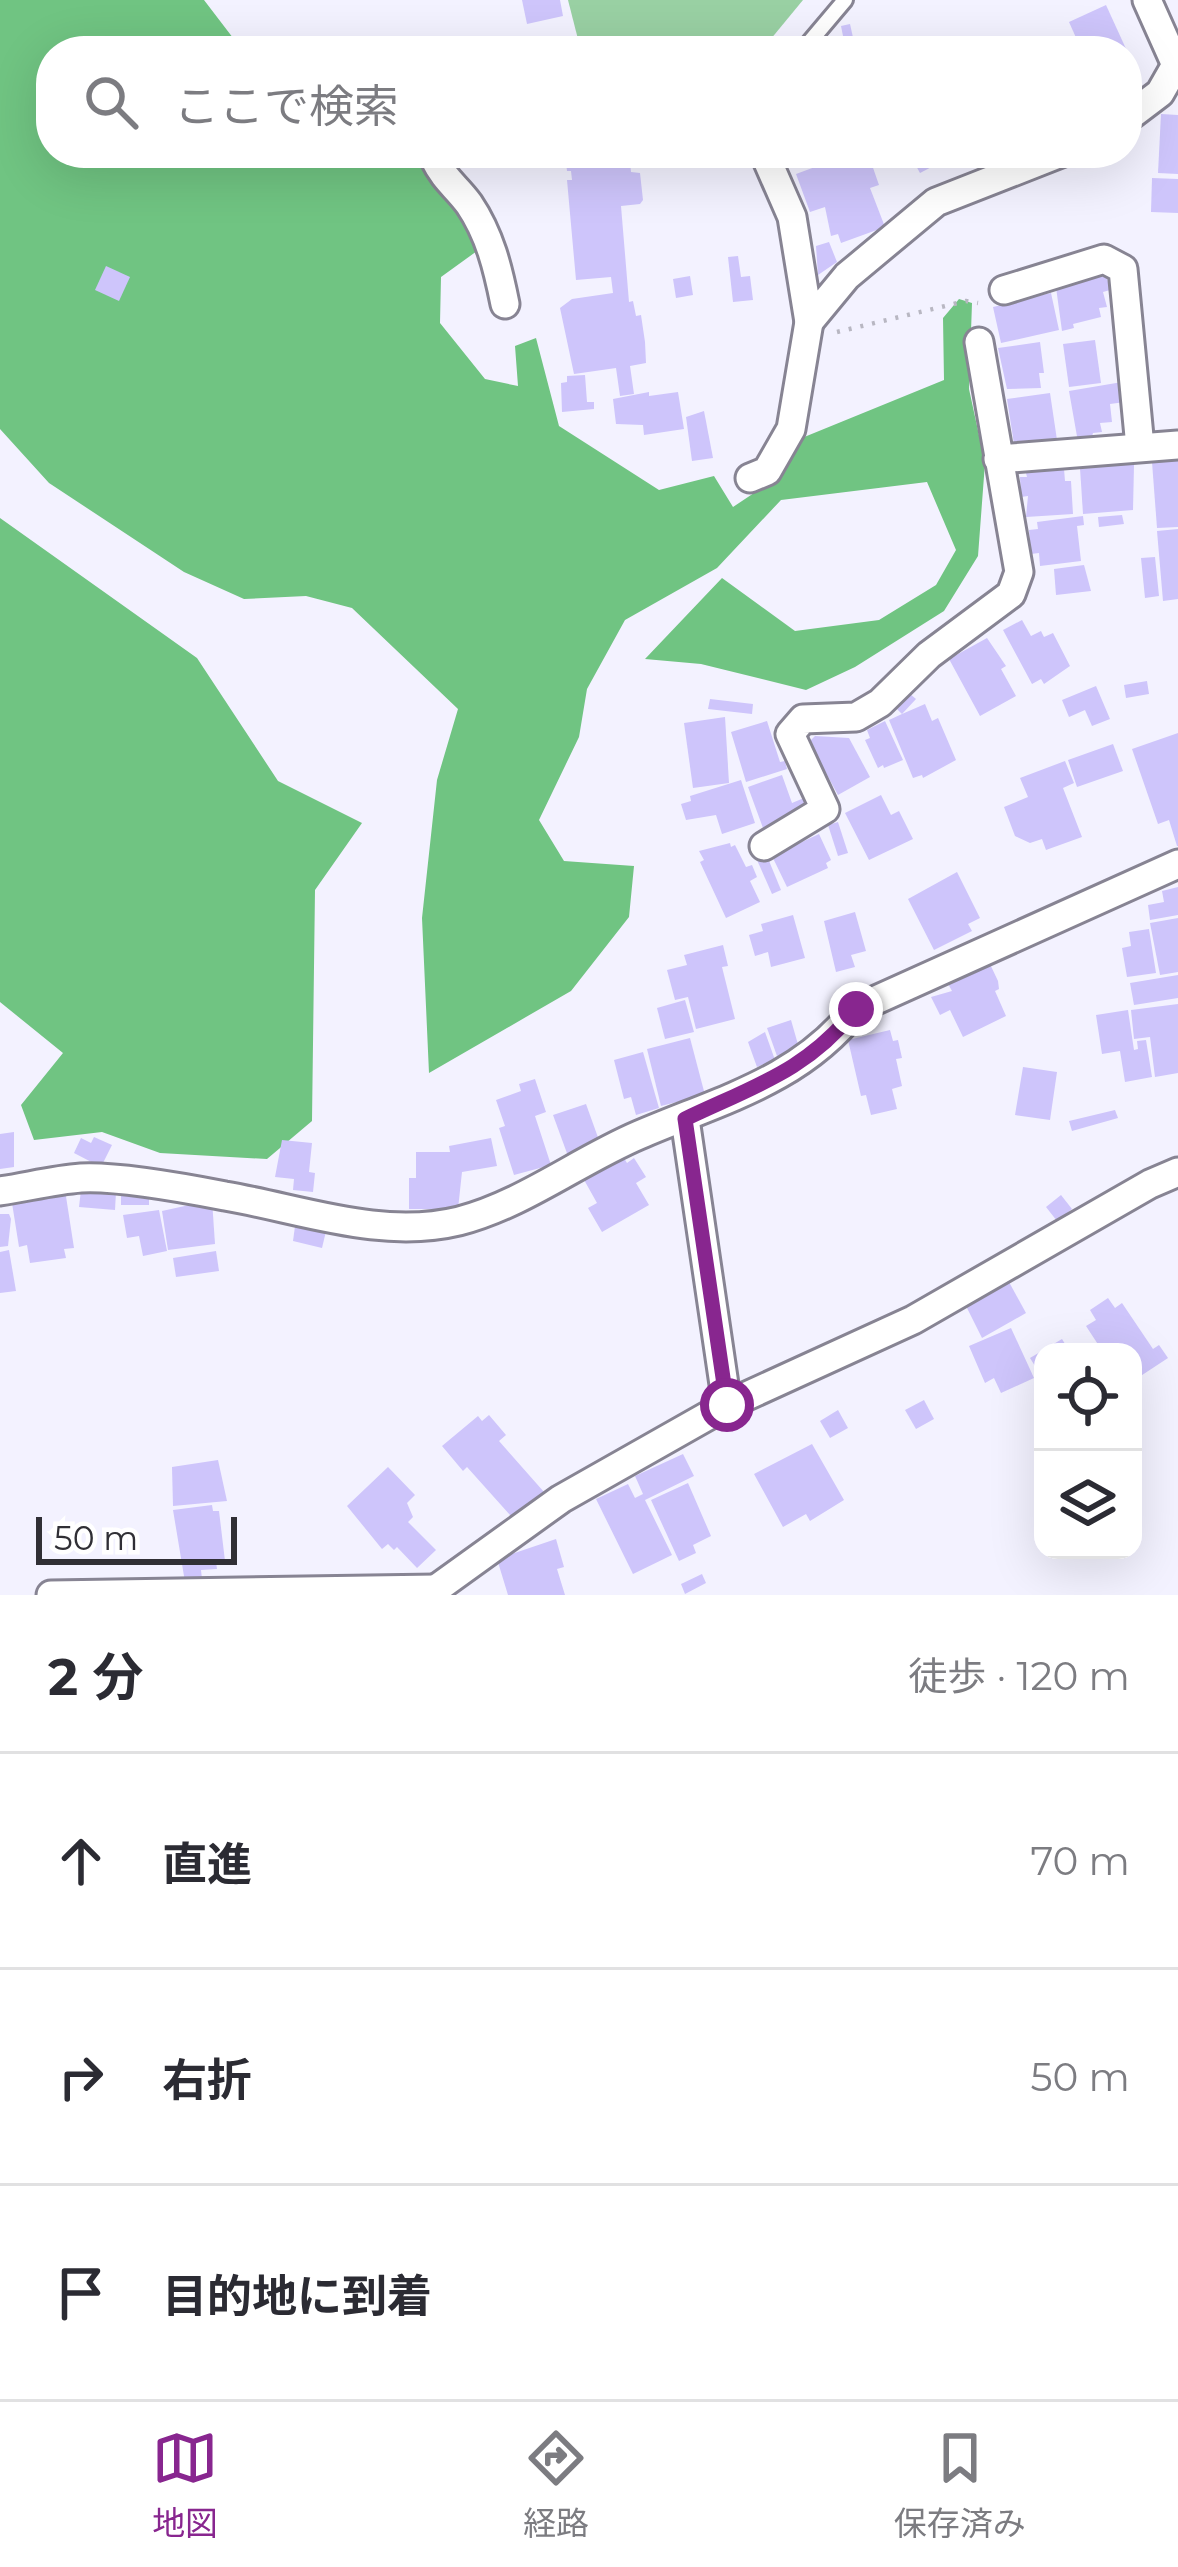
<!DOCTYPE html>
<html lang="ja">
<meta charset="utf-8">
<style>
:root{--surface:#fff;--page:#f7f7f7;--text:#2b2b33;--muted:#7c7c81;--line:#e1e1e2;--accent:#88268f}
body{margin:0;font-family:Montserrat,"Noto Sans JP",sans-serif;background:var(--page);color:var(--text)}
.controls{position:absolute;right:36px;bottom:36px;display:grid;overflow:hidden;border-radius:24px;box-shadow:0 12px 48px #0002}
.controls button{width:108px;height:108px;display:grid;place-items:center;padding:0;border:0;border-bottom:3px solid var(--line);background:var(--surface);color:var(--text);font:60px sans-serif}
.scale{position:absolute;left:36px;bottom:30px;width:201px;box-sizing:border-box;padding-left:12px;border:6px solid #302f35;border-top:0;font-size:33px;line-height:42px;white-space:nowrap;color:#302f35;-webkit-text-stroke:9px #fff;paint-order:stroke}
.stop{position:absolute;width:36px;height:36px;margin:-27px;border:9px solid #88268f;border-radius:50%;background:#fff}
.stop.end{background:#88268f;border-color:#fff;box-shadow:0 3px 12px #0008}
.list{margin:0;padding:0;list-style:none}
h2{display:flex;justify-content:space-between;align-items:center;height:156px;margin:0;padding:0 48px;font-size:51px}
h2 small{font-size:39px;font-weight:400;color:var(--muted)}
.list li{display:grid;grid-template-columns:78px 1fr auto;gap:36px;align-items:center;box-sizing:border-box;height:216px;padding:0 48px;border-top:3px solid var(--line)}
.list b{display:block;font-size:45px;white-space:nowrap}
.list em{font-size:39px;font-style:normal;color:var(--muted)}
.icon{flex:none;width:66px;height:66px;fill:none;stroke:currentColor;stroke-width:2;stroke-linecap:round;stroke-linejoin:round}
.map{position:relative;flex:none;width:1178px;height:1595px;overflow:hidden}
.search{position:absolute;background:var(--surface);box-shadow:0 12px 48px #0002;left:36px;right:36px;top:36px;height:132px;display:flex;align-items:center;gap:30px;box-sizing:border-box;padding:0 42px;border-radius:48px;color:var(--muted);font-size:45px}
.sheet{height:804px;background:var(--surface)}
nav{display:flex;justify-content:space-around;align-items:center;box-sizing:border-box;height:168px;border-top:3px solid var(--line);background:var(--surface);font-size:33px;color:var(--muted)}
nav a{display:grid;justify-items:center;gap:6px}
nav .on{color:var(--accent)}
.map>svg:first-child{display:block}
.green{fill:#99d0a3}
.forest{fill:#70c482}
.building{fill:#cec5fb}
.lines{fill:none;stroke-linecap:round;stroke-linejoin:round}
.lane-casing{stroke:#878493;stroke-width:20}
.street-casing{stroke:#878493;stroke-width:33}
.path{stroke:#b8b7c2;stroke-width:4.5;stroke-dasharray:3 9;stroke-linecap:butt}
.lane{stroke:#fff;stroke-width:14}
.street{stroke:#fff;stroke-width:27}
.route{stroke:#88268f;stroke-width:15}
</style>
<div class="map">
<svg width="1178" height="1595" viewBox="0 0 1178 1595">
<rect width="100%" height="100%" fill="#f3f2ff"/>
<polygon class="green" points="568,0 803,0 761,51 581,51"/>
<g class="forest">
<polygon points="0,0 204,0 243,51 51,51 51,153 419,153 452,202 477,251 441,277 440,323 485,379 518,386 515,346 536,338 559,426 659,490 714,476 733,507 763,487 792,442 944,380 943,318 959,299 972,303 969,389 985,463 978,556 944,611 855,667 806,690 701,664 645,659 722,578 795,631 879,620 936,585 956,550 927,482 781,500 717,568 625,620 587,689 579,737 539,820 564,861 634,866 629,917 571,991 429,1073 422,918 437,780 458,709 352,608 306,596 244,599 184,572 49,483 0,429"/>
<polygon points="0,518 197,658 278,781 362,823 315,890 312,1121 267,1159 160,1153 102,1132 34,1140 21,1105 63,1053 0,1002"/>
</g>
<g class="building">
<polygon points="522,0 560,0 563,16 527,24"/>
<polygon points="1106,5 1127,51 1082,51 1069,22"/>
<polygon points="850,24 856,51 846,51 841,26"/>
<polygon points="1127,61 1140,92 1127,98"/>
<polygon points="1161,114 1178,115 1178,174 1158,173"/>
<polygon points="565,153 629,153 631,172 640,173 643,200 640,204 621,206 629,302 633,301 636,316 641,315 645,342 646,363 630,366 634,394 620,396 616,368 574,374 560,308 572,299 613,293 611,277 576,280 567,180 572,180 571,171 567,171"/>
<polygon points="795,153 832,153 799,166"/>
<polygon points="853,153 860,153 864,165 871,162 879,185 870,188 885,227 841,243 838,234 831,236 825,207 810,212 796,174"/>
<polygon points="909,153 939,153 943,161 920,173"/>
<polygon points="1152,178 1178,179 1178,213 1151,212"/>
<polygon points="829,242 837,262 818,275 816,246"/>
<polygon points="738,256 741,277 750,276 753,300 733,302 728,257"/>
<polygon points="106,266 130,277 119,301 95,290"/>
<polygon points="1104,266 1110,290 1103,292 1107,307 1099,308 1101,317 1073,324 1074,328 1062,331 1055,280"/>
<polygon points="690,276 693,295 676,298 673,279"/>
<polygon points="1051,293 1059,330 1001,343 993,307 1006,304 1004,296 1028,294 1029,298"/>
<polygon points="1095,340 1101,383 1069,387 1063,344"/>
<polygon points="1040,342 1044,373 1039,373 1041,388 1007,389 998,348"/>
<polygon points="585,375 587,402 594,402 594,409 562,412 561,383 567,382 567,376"/>
<polygon points="1122,382 1125,402 1110,404 1112,422 1100,423 1102,432 1093,433 1091,440 1078,442 1069,391"/>
<polygon points="649,392 649,396 678,392 684,429 644,435 643,425 616,424 613,399"/>
<polygon points="1050,393 1057,440 1019,447 1014,444 1007,399"/>
<polygon points="704,411 713,458 692,461 686,417"/>
<polygon points="1178,460 1178,527 1157,528 1152,462"/>
<polygon points="1129,464 1134,465 1133,510 1083,514 1080,468"/>
<polygon points="1064,469 1065,481 1071,481 1073,514 1026,517 1028,496 1021,497 1020,477 1027,477 1026,473"/>
<polygon points="1122,515 1124,524 1099,527 1098,517"/>
<polygon points="1083,516 1084,525 1077,526 1081,561 1040,566 1039,553 1031,554 1029,530 1038,529 1037,522"/>
<polygon points="1178,529 1178,599 1163,601 1157,531"/>
<polygon points="1155,557 1159,596 1145,598 1141,558"/>
<polygon points="1084,565 1091,591 1056,595 1054,569"/>
<polygon points="1022,620 1031,636 1041,631 1044,637 1053,633 1070,666 1044,684 1041,679 1032,684 1003,630"/>
<polygon points="987,638 1006,666 1001,669 1016,696 980,716 949,659"/>
<polygon points="1147,681 1149,694 1126,698 1124,685"/>
<polygon points="1096,686 1110,719 1092,726 1085,710 1069,717 1062,700"/>
<polygon points="910,694 916,699 902,714 925,704 932,721 938,718 956,760 923,778 922,775 913,778 889,720 902,714 897,709"/>
<polygon points="710,699 753,704 752,714 708,709"/>
<polygon points="725,717 729,783 693,788 684,723"/>
<polygon points="767,721 780,762 785,761 787,769 746,782 731,732"/>
<polygon points="885,721 903,760 884,768 883,765 878,768 865,740 870,738 867,730"/>
<polygon points="1178,733 1178,846 1177,846 1169,820 1158,824 1132,749"/>
<polygon points="815,736 849,738 870,777 838,795 809,742"/>
<polygon points="1113,744 1123,771 1077,787 1068,760"/>
<polygon points="1065,761 1074,783 1063,788 1082,837 1046,850 1042,839 1030,843 1015,836 1004,807 1028,797 1020,778"/>
<polygon points="782,775 792,803 804,798 808,809 763,828 748,787"/>
<polygon points="741,780 755,823 722,834 716,815 686,820 681,804 691,801 690,796"/>
<polygon points="881,795 891,815 899,811 913,839 869,860 845,813"/>
<polygon points="838,822 848,853 838,856 828,825"/>
<polygon points="819,834 831,860 826,863 828,868 787,887 772,856"/>
<polygon points="730,843 731,847 735,845 746,867 752,865 757,877 750,881 760,902 726,918 700,862 704,860 699,851"/>
<polygon points="767,856 781,890 772,894 757,860"/>
<polygon points="957,872 980,918 968,924 972,931 934,950 908,899"/>
<polygon points="1178,887 1178,915 1150,920 1148,905 1164,902 1162,891"/>
<polygon points="855,912 866,951 851,955 855,967 836,972 824,921"/>
<polygon points="793,915 805,958 771,967 768,952 755,956 749,935 763,931 761,924"/>
<polygon points="1178,918 1178,972 1160,975 1150,923"/>
<polygon points="1149,929 1156,973 1127,977 1122,948 1131,946 1129,932"/>
<polygon points="723,945 728,966 722,967 735,1019 696,1029 688,997 675,1000 667,970 687,965 684,955"/>
<polygon points="989,962 998,981 999,989 995,991 1006,1016 963,1037 950,1010 940,1015 931,997 952,991 947,982"/>
<polygon points="1178,975 1178,998 1134,1005 1130,983"/>
<polygon points="685,1000 694,1032 665,1039 657,1008"/>
<polygon points="1178,1004 1178,1073 1155,1077 1150,1037 1134,1039 1131,1010"/>
<polygon points="1128,1010 1134,1050 1138,1049 1137,1041 1146,1040 1152,1077 1125,1082 1120,1051 1102,1054 1096,1015"/>
<polygon points="791,1020 799,1048 777,1056 767,1028"/>
<polygon points="890,1030 893,1041 898,1040 902,1058 896,1059 902,1086 892,1089 897,1109 871,1115 866,1095 861,1096 848,1040"/>
<polygon points="765,1032 775,1060 757,1067 748,1042"/>
<polygon points="690,1038 705,1095 661,1106 647,1049"/>
<polygon points="643,1052 659,1108 636,1115 631,1097 624,1099 614,1060"/>
<polygon points="1023,1067 1057,1072 1050,1120 1015,1115"/>
<polygon points="535,1079 546,1112 535,1116 551,1165 514,1175 499,1128 505,1126 496,1100 521,1091 519,1084"/>
<polygon points="586,1104 600,1143 568,1156 553,1115"/>
<polygon points="1115,1110 1118,1118 1072,1131 1069,1121"/>
<polygon points="14,1132 14,1167 0,1169 0,1134"/>
<polygon points="94,1137 112,1145 101,1167 74,1153 81,1138 91,1143"/>
<polygon points="491,1138 497,1166 462,1172 458,1209 409,1209 409,1178 416,1178 416,1152 450,1152 449,1146"/>
<polygon points="282,1140 312,1143 309,1172 315,1173 313,1192 293,1190 294,1179 275,1177"/>
<polygon points="622,1155 627,1163 634,1158 646,1177 636,1183 649,1205 602,1232 588,1208 597,1203 583,1178"/>
<polygon points="65,1190 74,1248 64,1249 66,1258 30,1263 27,1245 19,1247 12,1203 21,1201 21,1197"/>
<polygon points="81,1190 116,1192 115,1210 79,1207"/>
<polygon points="121,1192 149,1193 149,1205 121,1205"/>
<polygon points="1061,1195 1072,1209 1057,1221 1046,1207"/>
<polygon points="212,1200 215,1244 168,1250 162,1211"/>
<polygon points="159,1210 167,1251 143,1256 139,1236 127,1238 123,1215"/>
<polygon points="0,1214 9,1214 11,1219 8,1246 0,1247"/>
<polygon points="296,1219 327,1227 322,1248 293,1241"/>
<polygon points="9,1250 16,1291 0,1293 0,1252"/>
<polygon points="216,1251 219,1271 176,1277 173,1258"/>
<polygon points="1009,1282 1026,1313 982,1338 965,1304"/>
<polygon points="1108,1298 1115,1308 1122,1303 1153,1349 1159,1345 1168,1358 1133,1381 1133,1352 1103,1352 1086,1326 1096,1320 1090,1310"/>
<polygon points="1011,1328 1034,1378 1001,1393 994,1378 985,1383 969,1346"/>
<polygon points="1062,1339 1070,1352 1043,1352 1043,1379 1030,1358"/>
<polygon points="924,1400 934,1419 916,1429 905,1410"/>
<polygon points="838,1410 848,1428 830,1438 820,1421"/>
<polygon points="489,1415 506,1435 499,1441 544,1492 517,1516 514,1513 511,1516 467,1467 463,1471 442,1446 478,1416 482,1421"/>
<polygon points="812,1444 844,1500 810,1521 806,1514 783,1527 754,1474"/>
<polygon points="683,1454 694,1476 645,1500 672,1555 633,1574 596,1499 628,1484 635,1498 643,1494 635,1476"/>
<polygon points="218,1460 227,1501 173,1506 172,1467"/>
<polygon points="388,1467 415,1495 407,1503 413,1517 408,1522 436,1550 417,1568 397,1547 394,1550 388,1544 382,1549 347,1506"/>
<polygon points="688,1483 711,1536 693,1545 696,1553 679,1561 651,1500"/>
<polygon points="212,1505 213,1511 219,1511 225,1561 216,1562 217,1569 201,1570 202,1579 185,1582 173,1510"/>
<polygon points="556,1539 564,1567 557,1569 565,1595 508,1595 497,1559"/>
<polygon points="702,1574 706,1583 685,1594 681,1584"/>
</g>
<g class="lines">
<defs>
<polyline id="lane" points="802,51 845,0"/>
<g id="street">
<polyline points="1147,0 1176,65"/>
<polyline points="1127,118 1160,93 1176,65"/>
<path d="M436,153L434,158C446,182 455,185 469,204C490,235 498,269 505,304"/>
<polyline points="764,153 792,217 809,322 847,276 936,202 1061,153"/>
<polyline points="1004,290 1104,259 1123,269 1140,447"/>
<polyline points="998,459 1178,445"/>
<polyline points="750,478 767,471 791,429 809,322"/>
<polyline points="764,846 825,809 790,734 803,719 856,717 880,703 929,655 1011,594 1019,572 979,342"/>
<polyline points="685,1119 727,1405"/>
<path d="M0,1191C27,1187 54,1180 81,1178C116,1176 189,1189 225,1196C301,1209 381,1240 459,1221C524,1204 578,1161 639,1135C720,1100 800,1081 856,1009L1178,864"/>
<polyline points="51,1595 436,1589"/>
<polyline points="433,1595 436,1589 561,1499 727,1405 913,1320 1150,1184 1178,1172"/>
</g>
</defs>
<use href="#lane" class="lane-casing"/>
<use href="#street" class="street-casing"/>
<polyline class="path" points="837,332 966,301 978,303"/>
<use href="#lane" class="lane"/>
<use href="#street" class="street"/>
</g>
<g class="lines">
<path class="route" d="M727,1405L685,1119C754,1086 807,1071 856,1009"/>
</g>
</svg>
<div class="controls">
<button><svg class="icon" aria-label="locate" viewBox="0 0 24 24"><circle cx="12" cy="12" r="6"/><path d="M12 2v4M12 18v4M2 12h4M18 12h4"/></svg></button>
<button><svg class="icon" aria-label="layers" viewBox="0 0 24 24"><path d="M12 4l9 5-9 5-9-5zM3 14l9 5 9-5"/></svg></button>
</div>
<div class="scale">50 m</div>
<div class="stop" style="left:727px;top:1405px"></div>
<div class="stop end" style="left:856px;top:1009px"></div>
<div class="search"><svg class="icon" aria-label="search" viewBox="0 0 24 24"><circle cx="10" cy="10" r="6"/><path d="M15 15l6 6"/></svg>ここで検索</div>
</div>
<section class="sheet">
<h2>2 分<small>徒歩 · 120 m</small></h2>
<ul class="list">
<li><svg class="icon" aria-label="ahead" viewBox="0 0 24 24"><path d="M12 20V5M6 11l6-6 6 6"/></svg><div><b>直進</b></div><em>70 m</em></li>
<li><svg class="icon" aria-label="right" viewBox="0 0 24 24"><path d="M7 20v-9h11M14 6l5 5-5 5"/></svg><div><b>右折</b></div><em>50 m</em></li>
<li><svg class="icon" aria-label="arrive" viewBox="0 0 24 24"><path d="M6 21V4h12l-3 4 3 4H6"/></svg><div><b>目的地に到着</b></div></li>
</ul>
</section>
<nav>
<a class="on"><svg class="icon" aria-label="map" viewBox="0 0 24 24"><path d="M3 6l6-2 6 2 6-2v14l-6 2-6-2-6 2zM9 4v14M15 6v14"/></svg>地図</a>
<a><svg class="icon" aria-label="directions" viewBox="0 0 24 24"><path d="M12 3l9 9-9 9-9-9zM9 14v-3h6M13 9l2 2-2 2"/></svg>経路</a>
<a><svg class="icon" aria-label="saved" viewBox="0 0 24 24"><path d="M7 4h10v16l-5-4-5 4z"/></svg>保存済み</a>
</nav>
